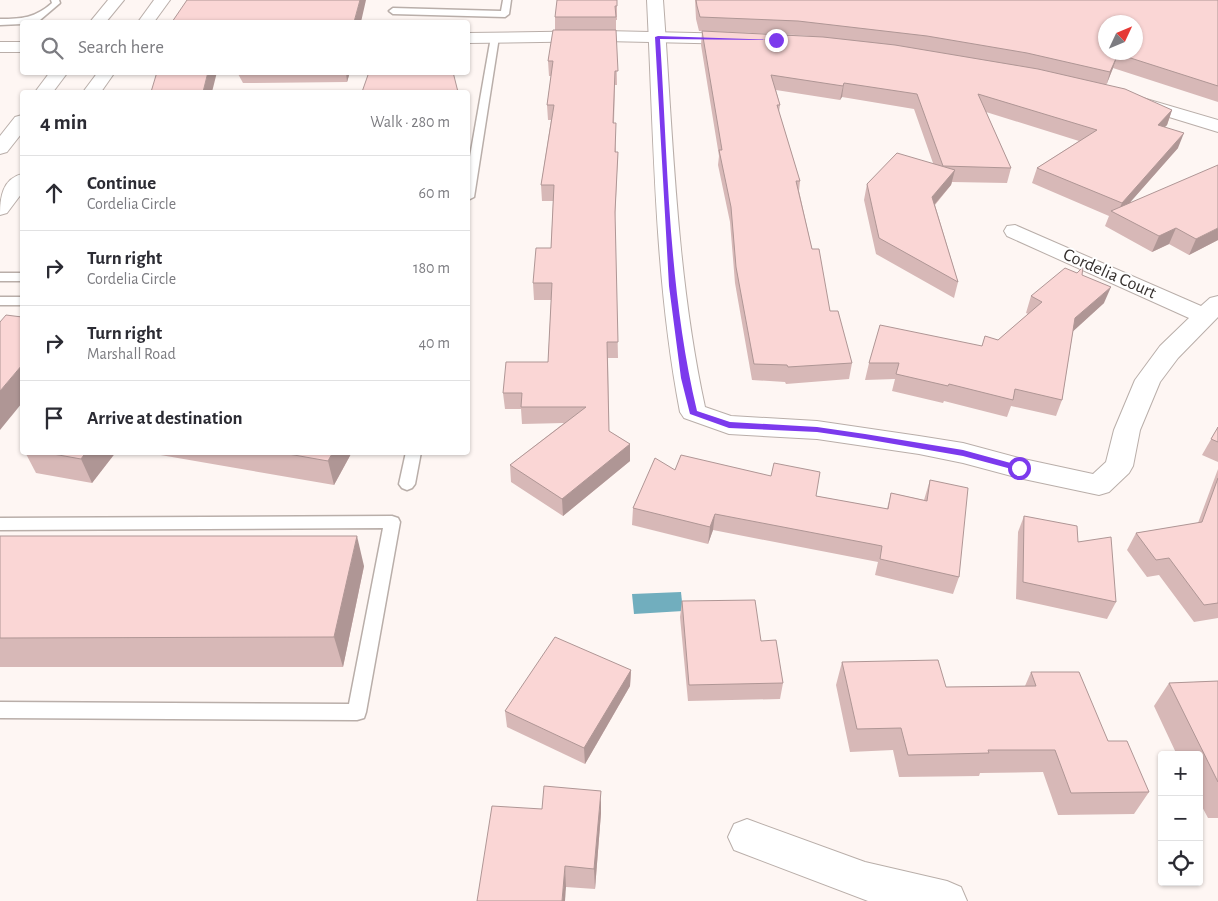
<!DOCTYPE html>
<meta charset="utf-8">
<style>
:root{--surface:#fff;--page:#f7f7f7;--text:#2b2b33;--muted:#7c7c81;--line:#e1e1e2}
body{margin:0;font-family:"Alegreya Sans",sans-serif;background:var(--page);color:var(--text)}
.controls{position:absolute;right:15px;bottom:15px;display:grid;overflow:hidden;border-radius:5px;box-shadow:0 1px 4px #0004}
.controls button{width:45px;height:45px;display:grid;place-items:center;padding:0;border:0;border-bottom:1px solid var(--line);background:var(--surface);color:var(--text);font:25px sans-serif}
.compass{position:absolute;left:1098px;top:15px;width:45px;height:45px;border-radius:50%;background:var(--surface);box-shadow:0 1px 4px #0004;rotate:46deg}
.stop{position:absolute;width:15px;height:15px;margin:-11px;border:4px solid #7c3aed;border-radius:50%;background:#fff}
.stop.end{background:#7c3aed;border-color:#fff;box-shadow:0 1px 5px #0008}
.list{margin:0;padding:0;list-style:none}
h2{display:flex;justify-content:space-between;align-items:center;height:65px;margin:0;padding:0 20px;font-size:21px}
h2 small{font-size:16px;font-weight:400;color:var(--muted)}
.list li{display:grid;grid-template-columns:32px 1fr auto;gap:15px;align-items:center;box-sizing:border-box;height:75px;padding:0 20px;border-top:1px solid var(--line)}
.list b{display:block;font-size:19px;white-space:nowrap}
.list p{margin:0;font-size:16px;white-space:nowrap;color:var(--muted)}
.list em{font-size:16px;font-style:normal;color:var(--muted)}
.icon{flex:none;width:28px;height:28px;fill:none;stroke:currentColor;stroke-width:2;stroke-linecap:round;stroke-linejoin:round}
.map{position:relative;flex:none;width:1218px;height:901px;overflow:hidden}
.search{position:absolute;background:var(--surface);box-shadow:0 1px 4px #0004;left:20px;top:20px;width:450px;height:55px;display:flex;align-items:center;gap:12px;box-sizing:border-box;padding:0 18px;border-radius:5px;color:var(--muted);font-size:19px}
.panel{position:absolute;background:var(--surface);box-shadow:0 1px 4px #0004;left:20px;top:90px;width:450px;height:365px;border-radius:5px}
.map>svg:first-child{display:block}
.water{fill:#71aebe}
.lines{fill:none;stroke-linecap:round;stroke-linejoin:round}
.lane-casing{stroke:#b9aea9;stroke-width:3}
.street-casing{stroke:#b9aea9;stroke-width:2}
.secondary-casing{stroke:#b9aea9;stroke-width:2}
.lane{fill:#fff;fill-rule:evenodd}
.street{fill:#fff;fill-rule:evenodd}
.secondary{fill:#fff;fill-rule:evenodd}
.wall{fill:#d7b8b7;fill-rule:evenodd}
.shaded-wall{fill:#af9695}
.building{fill:#fad6d5;stroke:#af9695;fill-rule:evenodd}
.route{fill:#7c3aed}
.labels{text-anchor:middle;stroke-width:4;stroke-linejoin:round;paint-order:stroke}
.street-label{font-size:18px;fill:#35302e;stroke:#fff}
</style>
<div class="map">
<svg width="1218" height="901" viewBox="0 0 1218 901">
<rect width="100%" height="100%" fill="#fef6f3"/>
<polygon class="water" points="681,592 683,611 634,614 632,594"/>
<g class="lines">
<defs>
<g id="lane">
<path d="M51,0H59L60,3L40,20L22,22V24L0,25V19C22,19 35,18 52,3Z"/>
<polygon points="503,0 511,0 509,14 505,17 393,14 389,11 393,8 501,11"/>
<polygon points="495,34 499,37 474,197 468,200 468,168 491,37"/>
<rect x="0" y="273" width="22" height="8"/>
<rect x="0" y="297" width="22" height="8"/>
<polygon points="406,452 421,452 415,484 412,488 407,490 402,488 399,484"/>
<polygon points="392,516 398,518 400,522 366,712 364,718 357,720 0,718 0,702 349,704 383,528 0,530 0,518"/>
</g>
<g id="street">
<path d="M647,0H663C673,136 676,273 705,407L731,416L817,421L919,436L963,443L1019,458L1093,474L1106,462L1114,430L1135,380L1160,346L1189,318L1007,236L1004,231L1007,226L1015,225L1201,306L1210,298L1218,296V317L1178,358L1160,382L1140,430L1133,466L1129,473L1109,492L1099,495L1019,478L963,463L919,454L817,439L729,434L684,418L680,412C654,276 654,138 647,0Z"/>
<polygon points="747,819 865,862 947,881 961,887 967,901 868,901 734,850 728,837 734,824"/>
</g>
<g id="secondary">
<polygon points="108,0 124,0 106,22 90,22"/>
<polygon points="154,0 170,0 154,22 138,22"/>
<polygon points="605,31 739,34 745,35 747,39 745,43 739,44 605,41 468,43 468,33"/>
<rect x="0" y="42" width="22" height="10"/>
<polygon points="50,72 68,72 53,92 35,92"/>
<polygon points="98,72 115,72 101,92 83,92"/>
<polygon points="1136,96 1218,120 1218,132 1130,105 1127,101 1130,97"/>
<polygon points="22,115 22,133 7,152 0,154 0,136 15,117"/>
<path d="M22,174V193L7,213L0,215C0,198 2,179 22,174Z"/>
</g>
</defs>
<use href="#lane" class="lane-casing"/>
<use href="#street" class="street-casing"/>
<use href="#secondary" class="secondary-casing"/>
<use href="#lane" class="lane"/>
<use href="#street" class="street"/>
<use href="#secondary" class="secondary"/>
</g>
<g class="wall">
<path d="M695,0H1218V102L1113,68L1106,85L1172,110L1167,125L1164,127L1178,148L1130,202L1218,240L1189,255L1169,244L1152,252L1105,226L1109,216L1032,183L1037,168L1079,141L986,112L1011,168L1007,183L952,182L951,185L935,205L958,282L954,298L876,254L864,200L867,184L933,163L914,109L842,97L840,100L776,90L780,105L779,112L800,181L799,191L812,249L830,311L852,363L849,379L786,384L785,382L752,380L735,283L730,222L718,165L719,156L701,45L702,31H699L696,19ZM708,31L796,35L810,36Z"/>
<polygon points="617,6 617,20 616,20 616,30 617,85 615,85 614,123 616,152 618,152 615,221 618,358 608,358 609,431 630,444 630,461 563,516 511,482 510,465 564,423 522,424 521,409 505,409 503,393 548,362 551,300 534,300 533,283 551,248 553,201 542,201 541,185 551,120 548,120 547,105 551,76 549,76 548,61 555,30 555,17"/>
<polygon points="237,72 350,72 347,82 243,83"/>
<polygon points="1082,275 1104,303 1073,331 1062,400 1056,416 1011,406 1007,417 944,401 943,403 892,391 895,379 865,380 869,363 982,346 985,336 998,340 1028,314 1026,313 1031,296"/>
<polygon points="1218,427 1218,462 1202,455"/>
<polygon points="25,452 116,452 92,483 36,473"/>
<polygon points="143,452 352,452 334,485"/>
<polygon points="1218,469 1218,618 1194,622 1159,575 1147,577 1127,550 1136,533 1198,523"/>
<polygon points="675,470 887,509 891,493 924,500 930,480 959,577 953,594 875,575 878,562 713,530 708,544 632,525 633,508"/>
<polygon points="1024,516 1116,602 1107,619 1016,599 1018,532"/>
<polygon points="0,536 364,566 343,667 0,667"/>
<polygon points="682,601 761,641 783,683 780,699 688,701 680,617"/>
<polygon points="842,662 946,687 1025,686 1031,672 1108,741 1149,792 1134,814 1058,815 1043,772 980,773 979,776 899,777 893,750 850,752 836,685"/>
<polygon points="631,670 630,686 585,764 507,727 505,711"/>
<polygon points="1218,681 1218,818 1208,818 1199,801 1199,755 1177,755 1154,706 1169,683"/>
<polygon points="601,813 595,889 566,887 477,901"/>
</g>
<g class="shaded-wall">
<polygon points="360,0 366,0 361,22 354,22"/>
<polygon points="1118,54 1113,68 1106,86 1110,72"/>
<polygon points="208,72 217,72 212,92 203,92"/>
<polygon points="346,72 350,72 347,82"/>
<polygon points="844,83 842,97 840,100 843,86"/>
<polygon points="1172,110 1167,125 1152,140 1158,125"/>
<polygon points="1184,133 1178,148 1119,215 1117,214 1122,203"/>
<polygon points="955,170 951,185 928,212 932,197"/>
<polygon points="1176,228 1169,244 1152,252 1159,236"/>
<polygon points="1218,228 1218,240 1189,255 1196,239"/>
<polygon points="1111,287 1104,303 1069,335 1075,318"/>
<polygon points="22,365 22,403 0,430 0,391"/>
<polygon points="630,444 630,461 563,516 562,499"/>
<polygon points="86,452 116,452 92,483 81,459"/>
<polygon points="333,452 352,452 334,485 328,461"/>
<polygon points="715,514 713,530 708,544 710,527"/>
<polygon points="357,536 364,566 343,667 334,637"/>
<polygon points="631,670 630,686 585,764 584,748"/>
<polygon points="601,791 601,813 595,889 594,869"/>
<polygon points="565,866 566,887 565,901 562,901"/>
</g>
<g class="building">
<polygon points="187,0 360,0 354,22 172,22"/>
<polygon points="557,0 617,0 617,6 615,6 616,17 555,17"/>
<path d="M696,0H1218V86L1118,54L1110,72L1027,53L927,36L798,21L700,17L697,6ZM1106,22H1136V52H1106Z"/>
<polygon points="553,30 616,30 618,71 615,71 613,123 616,123 615,152 618,152 615,212 618,342 607,342 609,431 630,444 562,499 510,465 586,407 521,407 522,393 503,393 506,362 548,362 552,283 533,283 536,248 551,248 554,185 541,185 554,105 547,105 553,61 548,61"/>
<polygon points="702,31 823,37 895,45 1038,69 1125,89 1172,110 1158,125 1184,133 1122,203 1037,168 1097,130 978,94 1011,168 943,166 917,94 844,83 843,86 771,75 780,105 777,105 800,181 796,181 812,249 819,249 830,311 838,311 852,363 788,367 787,365 754,364 736,267 731,207 719,150 722,150"/>
<polygon points="157,72 208,72 203,92 151,92"/>
<polygon points="369,72 453,72 458,92 362,92"/>
<polygon points="897,153 955,170 932,197 958,282 879,238 867,184"/>
<polygon points="1218,165 1218,228 1196,239 1176,228 1159,236 1111,211"/>
<polygon points="1083,267 1082,275 1111,287 1075,318 1062,400 1015,389 1013,400 949,384 948,386 896,374 899,363 869,363 880,325 982,346 985,336 998,340 1042,302 1031,296 1065,268 1077,273"/>
<polygon points="6,315 22,317 22,365 0,391 0,322"/>
<polygon points="1218,427 1218,442 1211,439"/>
<polygon points="42,452 86,452 81,459"/>
<polygon points="277,452 333,452 328,461"/>
<polygon points="681,455 771,476 774,463 820,472 816,496 888,509 891,493 927,501 930,480 968,488 959,577 880,559 882,546 715,514 710,527 633,508 655,458 675,470"/>
<polygon points="1218,478 1218,603 1204,605 1169,558 1156,560 1136,533 1202,522"/>
<polygon points="1024,516 1077,526 1078,542 1111,537 1116,602 1023,582"/>
<polygon points="0,536 357,536 334,637 0,638"/>
<polygon points="755,600 761,641 776,640 783,683 689,685 682,601"/>
<polygon points="555,637 631,670 584,748 505,711"/>
<polygon points="938,660 946,687 1036,686 1031,672 1079,672 1108,741 1127,741 1149,792 1071,793 1055,750 988,750 989,753 908,755 901,728 857,729 842,662"/>
<polygon points="1218,681 1218,782 1169,683"/>
<polygon points="544,786 601,791 594,869 565,866 562,901 477,901 492,806 542,809"/>
</g>
<path class="route" d="M658,36L778,40L660,39C668,163 668,289 697,411L730,422L817,427L865,434L963,450L1022,466V470L1019,471L963,456L865,439L817,432L729,428L690,414L681,378L669,286L655,37Z"/>
<g class="labels">
<g class="street-label">
<text transform="translate(1110 273) rotate(24)" y="6">Cordelia Court</text>
</g>
</g>
</svg>
<div class="controls">
<button>+</button>
<button>−</button>
<button><svg class="icon" aria-label="locate" viewBox="0 0 24 24"><circle cx="12" cy="12" r="6"/><path d="M12 2v4M12 18v4M2 12h4M18 12h4"/></svg></button>
</div>
<svg class="compass" viewBox="-18 -18 36 36"><path d="M0-13l5 13h-10z" fill="#e53935"/><path d="M0 13l5-13h-10z" fill="#7c7c81"/></svg>
<div class="stop" style="left:1019px;top:468px"></div>
<div class="stop end" style="left:776px;top:40px"></div>
<div class="search"><svg class="icon" aria-label="search" viewBox="0 0 24 24"><circle cx="10" cy="10" r="6"/><path d="M15 15l6 6"/></svg>Search here</div>
<section class="panel">
<h2>4 min<small>Walk · 280 m</small></h2>
<ul class="list">
<li><svg class="icon" aria-label="ahead" viewBox="0 0 24 24"><path d="M12 20V5M6 11l6-6 6 6"/></svg><div><b>Continue</b><p>Cordelia Circle</p></div><em>60 m</em></li>
<li><svg class="icon" aria-label="right" viewBox="0 0 24 24"><path d="M7 20v-9h11M14 6l5 5-5 5"/></svg><div><b>Turn right</b><p>Cordelia Circle</p></div><em>180 m</em></li>
<li><svg class="icon" aria-label="right" viewBox="0 0 24 24"><path d="M7 20v-9h11M14 6l5 5-5 5"/></svg><div><b>Turn right</b><p>Marshall Road</p></div><em>40 m</em></li>
<li><svg class="icon" aria-label="arrive" viewBox="0 0 24 24"><path d="M6 21V4h12l-3 4 3 4H6"/></svg><div><b>Arrive at destination</b></div></li>
</ul>
</section>
</div>
